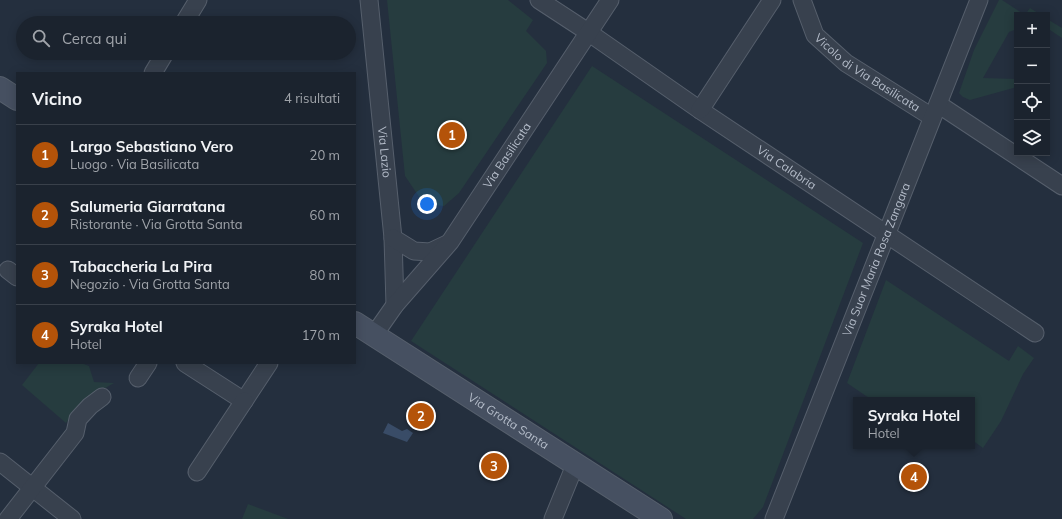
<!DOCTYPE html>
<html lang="it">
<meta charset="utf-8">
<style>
:root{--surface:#1b232e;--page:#282f3a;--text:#f1f3f6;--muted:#a0a4aa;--line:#39404a;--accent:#b45309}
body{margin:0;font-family:Mulish,sans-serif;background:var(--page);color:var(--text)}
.controls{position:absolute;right:12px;top:12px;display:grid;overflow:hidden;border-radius:0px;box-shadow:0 2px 10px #0003}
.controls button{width:36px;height:36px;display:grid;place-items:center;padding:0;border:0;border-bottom:1px solid var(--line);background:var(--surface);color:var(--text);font:20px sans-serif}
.you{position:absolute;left:427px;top:204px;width:14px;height:14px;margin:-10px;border:3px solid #fff;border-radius:50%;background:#1a73e8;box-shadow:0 0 0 6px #1a73e833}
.badge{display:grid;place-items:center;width:26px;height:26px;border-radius:50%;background:var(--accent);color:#fff;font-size:13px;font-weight:700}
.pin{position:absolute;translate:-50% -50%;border:2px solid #fff;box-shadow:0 1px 4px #0006}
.popup{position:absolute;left:853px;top:397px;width:122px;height:52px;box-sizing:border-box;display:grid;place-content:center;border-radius:0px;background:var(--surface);filter:drop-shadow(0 1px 3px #0005);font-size:13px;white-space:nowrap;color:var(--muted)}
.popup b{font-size:15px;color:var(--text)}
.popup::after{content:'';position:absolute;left:50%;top:100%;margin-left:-8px;border:8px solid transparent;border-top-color:var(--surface)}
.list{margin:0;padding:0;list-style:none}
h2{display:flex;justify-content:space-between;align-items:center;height:52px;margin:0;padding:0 16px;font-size:17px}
h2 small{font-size:13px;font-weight:400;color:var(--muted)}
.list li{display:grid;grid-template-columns:26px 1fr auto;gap:12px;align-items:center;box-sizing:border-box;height:60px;padding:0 16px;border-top:1px solid var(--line)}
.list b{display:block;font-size:15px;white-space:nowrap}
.list p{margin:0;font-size:13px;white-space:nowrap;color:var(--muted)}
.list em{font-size:13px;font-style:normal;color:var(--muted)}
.icon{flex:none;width:22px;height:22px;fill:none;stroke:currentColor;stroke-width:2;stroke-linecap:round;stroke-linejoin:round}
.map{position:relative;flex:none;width:1062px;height:519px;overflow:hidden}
.search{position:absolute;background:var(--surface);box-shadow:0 2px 10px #0003;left:16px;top:16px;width:340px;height:44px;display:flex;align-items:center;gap:10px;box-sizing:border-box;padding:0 14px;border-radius:22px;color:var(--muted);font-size:15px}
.panel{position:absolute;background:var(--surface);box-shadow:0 2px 10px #0003;left:16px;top:72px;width:340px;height:292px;border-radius:0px}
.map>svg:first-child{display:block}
.green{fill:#263c3f}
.water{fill:#394c67}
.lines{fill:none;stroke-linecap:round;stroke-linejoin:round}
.street-casing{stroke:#565f6c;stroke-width:19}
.secondary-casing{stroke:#565f6c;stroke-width:24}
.street{stroke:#38414e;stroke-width:17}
.secondary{stroke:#465061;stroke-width:22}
.labels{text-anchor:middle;stroke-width:3.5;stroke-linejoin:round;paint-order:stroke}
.street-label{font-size:12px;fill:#b4bcc9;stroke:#1d2633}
</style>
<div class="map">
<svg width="1062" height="519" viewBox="0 0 1062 519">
<rect width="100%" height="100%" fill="#242f3e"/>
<g class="green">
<polygon points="387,0 508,0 533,20 526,31 546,51 547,63 459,193 444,206 424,204 405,176"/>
<polygon points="999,0 1002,0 1025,15 1030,8 1041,15 1017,15 1017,29 1009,32 983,78 1017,79 1017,87 970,100 963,97 959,93 974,50"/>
<polygon points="1047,19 1062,28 1062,38 1047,28"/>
<polygon points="592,66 863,243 763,507 753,519 686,519 411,341"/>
<polygon points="886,280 1009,361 1018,346 1034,358 1023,374 1001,421 983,448 972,440 972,400 872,400 847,383"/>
<path d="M39,363H81L89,366L94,382L114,383C95,393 79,406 66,423L22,385Z"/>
<polygon points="248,504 288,519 242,519"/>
</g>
<polygon class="water" points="388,423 402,431 407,429 413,433 407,442 383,433"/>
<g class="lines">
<defs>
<g id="street">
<path id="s1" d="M369,0L393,238L395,305"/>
<path id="s2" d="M539,0L588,32L700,110L1035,333"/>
<path id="s3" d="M802,0L815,35L846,63L932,117"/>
<polyline points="184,23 198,0"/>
<polyline points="153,73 165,53"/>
<polyline points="938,104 1062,186"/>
<polyline points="700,110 772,0"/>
<polyline points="393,238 414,251 430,252 447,244"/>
<polyline points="8,270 17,277"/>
<path id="s4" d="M374,335L395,305L450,242L610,0"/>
<polyline points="185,363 244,401 269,363"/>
<polyline points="138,378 148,363"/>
<polyline points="0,462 72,519"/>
<polyline points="197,472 244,401"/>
<polyline points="8,519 75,433 78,419 90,406 102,397"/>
<polyline points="553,519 575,465"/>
<path id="s5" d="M774,519L979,0"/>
</g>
<g id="secondary">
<polyline points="0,88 17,99"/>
<path id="s6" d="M355,323L661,519"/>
</g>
</defs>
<use href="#street" class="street-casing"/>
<use href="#secondary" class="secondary-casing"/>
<use href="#street" class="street"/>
<use href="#secondary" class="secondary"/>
</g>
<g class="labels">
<g class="street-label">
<text dy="4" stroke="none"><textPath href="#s3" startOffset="102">Vicolo di Via Basilicata</textPath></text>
<text dy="4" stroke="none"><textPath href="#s1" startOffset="153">Via Lazio</textPath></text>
<text dy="4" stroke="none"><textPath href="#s4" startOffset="224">Via Basilicata</textPath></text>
<text dy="4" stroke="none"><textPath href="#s2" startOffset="299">Via Calabria</textPath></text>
<text dy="4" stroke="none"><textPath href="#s5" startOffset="279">Via Suor Maria Rosa Zangara</textPath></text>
<text dy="4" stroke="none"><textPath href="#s6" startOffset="182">Via Grotta Santa</textPath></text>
</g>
</g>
</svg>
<div class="controls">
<button>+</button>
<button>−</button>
<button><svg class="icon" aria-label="locate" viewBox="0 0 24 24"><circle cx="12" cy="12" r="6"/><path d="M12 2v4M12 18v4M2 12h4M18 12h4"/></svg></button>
<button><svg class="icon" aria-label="layers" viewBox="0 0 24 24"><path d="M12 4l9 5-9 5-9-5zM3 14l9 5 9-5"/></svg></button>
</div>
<div class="you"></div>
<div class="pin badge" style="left:452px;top:135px">1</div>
<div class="pin badge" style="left:421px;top:416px">2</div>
<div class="pin badge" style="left:494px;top:466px">3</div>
<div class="pin badge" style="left:914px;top:477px">4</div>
<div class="popup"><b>Syraka Hotel</b>Hotel</div>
<div class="search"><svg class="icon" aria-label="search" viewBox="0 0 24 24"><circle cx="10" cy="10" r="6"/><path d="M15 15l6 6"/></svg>Cerca qui</div>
<section class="panel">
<h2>Vicino<small>4 risultati</small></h2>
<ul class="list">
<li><span class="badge">1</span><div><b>Largo Sebastiano Vero</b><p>Luogo · Via Basilicata</p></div><em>20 m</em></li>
<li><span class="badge">2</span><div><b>Salumeria Giarratana</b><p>Ristorante · Via Grotta Santa</p></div><em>60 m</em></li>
<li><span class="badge">3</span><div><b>Tabaccheria La Pira</b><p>Negozio · Via Grotta Santa</p></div><em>80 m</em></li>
<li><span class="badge">4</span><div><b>Syraka Hotel</b><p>Hotel</p></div><em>170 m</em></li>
</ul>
</section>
</div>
